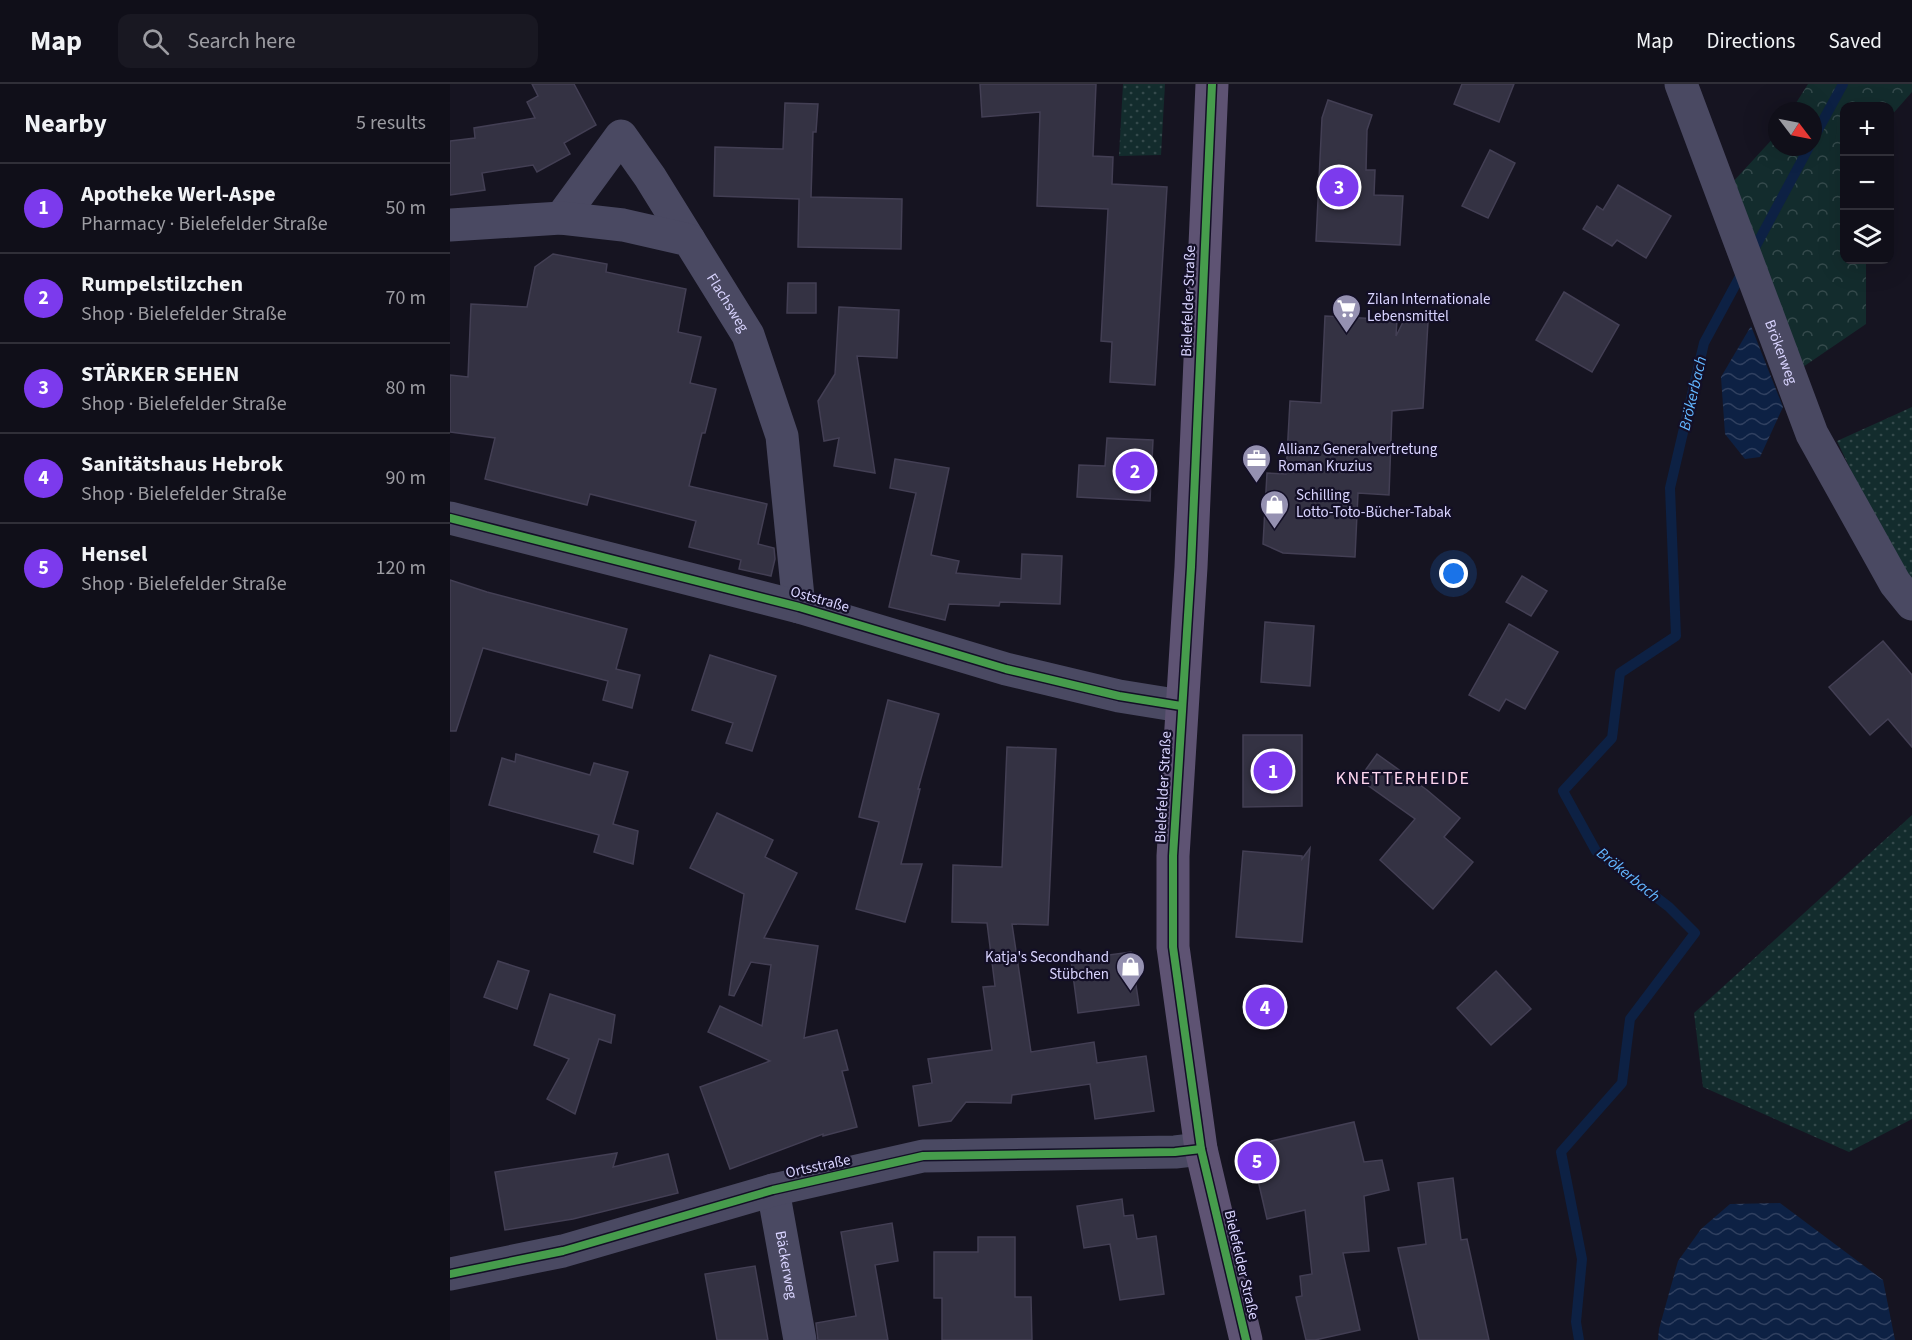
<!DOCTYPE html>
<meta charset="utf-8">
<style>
:root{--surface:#100f19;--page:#191822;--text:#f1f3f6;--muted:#9c9ca2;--line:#302f38;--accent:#7c3aed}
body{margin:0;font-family:"Source Sans 3",sans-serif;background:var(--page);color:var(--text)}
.controls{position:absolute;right:18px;top:18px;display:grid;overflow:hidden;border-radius:12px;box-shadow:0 6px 24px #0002}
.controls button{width:54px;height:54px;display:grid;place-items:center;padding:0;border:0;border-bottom:2px solid var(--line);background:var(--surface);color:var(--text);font:30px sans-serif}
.compass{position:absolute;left:1318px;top:18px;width:54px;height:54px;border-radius:50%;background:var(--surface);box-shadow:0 6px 24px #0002;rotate:122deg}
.you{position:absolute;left:1004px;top:490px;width:21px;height:21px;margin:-15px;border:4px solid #fff;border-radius:50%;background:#1a73e8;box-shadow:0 0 0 9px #1a73e833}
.badge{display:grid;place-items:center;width:39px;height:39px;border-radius:50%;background:var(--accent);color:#fff;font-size:20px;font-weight:700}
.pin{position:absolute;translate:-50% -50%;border:3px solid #fff;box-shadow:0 2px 6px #0006}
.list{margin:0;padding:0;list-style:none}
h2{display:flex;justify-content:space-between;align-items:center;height:78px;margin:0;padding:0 24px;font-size:26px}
h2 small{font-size:20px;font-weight:400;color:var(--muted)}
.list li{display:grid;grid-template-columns:39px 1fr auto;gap:18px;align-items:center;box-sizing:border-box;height:90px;padding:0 24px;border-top:2px solid var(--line)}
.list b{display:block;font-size:22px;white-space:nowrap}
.list p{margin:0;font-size:20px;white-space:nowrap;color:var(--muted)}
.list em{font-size:20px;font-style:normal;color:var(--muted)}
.icon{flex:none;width:33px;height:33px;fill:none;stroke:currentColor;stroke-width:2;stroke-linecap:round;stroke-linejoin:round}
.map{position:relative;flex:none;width:1462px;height:1256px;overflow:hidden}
header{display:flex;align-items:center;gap:36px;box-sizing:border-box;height:84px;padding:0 30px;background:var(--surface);border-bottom:2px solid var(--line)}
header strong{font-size:28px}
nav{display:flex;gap:33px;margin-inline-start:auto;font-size:21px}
.search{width:420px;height:54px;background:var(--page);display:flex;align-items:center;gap:15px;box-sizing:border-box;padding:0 21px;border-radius:12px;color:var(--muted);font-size:22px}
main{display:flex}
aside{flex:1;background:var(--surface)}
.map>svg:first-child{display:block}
.grass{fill:url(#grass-dots)}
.forest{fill:url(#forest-crowns)}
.water{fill:url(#water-waves)}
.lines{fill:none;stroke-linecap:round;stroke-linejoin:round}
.stream{stroke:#0d2144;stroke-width:10}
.building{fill:#343243;stroke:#433f54;stroke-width:1.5}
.minor{stroke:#4a4962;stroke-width:33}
.major{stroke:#5e5373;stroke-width:33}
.cycleway-casing{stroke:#130f26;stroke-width:11}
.cycleway{stroke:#469c4c;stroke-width:8}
.labels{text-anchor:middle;stroke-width:4.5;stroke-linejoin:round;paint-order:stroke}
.poi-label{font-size:15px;fill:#d9d4ff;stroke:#130f26;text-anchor:start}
.street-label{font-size:15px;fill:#d9d4ff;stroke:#130f26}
.water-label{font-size:16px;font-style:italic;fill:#62b6ff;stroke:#130f26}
.quarter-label{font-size:18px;letter-spacing:1.5px;fill:#ffd6f0;stroke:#130f26}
</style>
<header>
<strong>Map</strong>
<div class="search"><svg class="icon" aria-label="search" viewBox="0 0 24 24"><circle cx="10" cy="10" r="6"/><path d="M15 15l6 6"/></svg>Search here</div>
<nav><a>Map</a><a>Directions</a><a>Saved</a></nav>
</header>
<main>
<aside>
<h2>Nearby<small>5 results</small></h2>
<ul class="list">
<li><span class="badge">1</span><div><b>Apotheke Werl-Aspe</b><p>Pharmacy · Bielefelder Straße</p></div><em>50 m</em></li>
<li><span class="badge">2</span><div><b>Rumpelstilzchen</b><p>Shop · Bielefelder Straße</p></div><em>70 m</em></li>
<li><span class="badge">3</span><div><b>STÄRKER SEHEN</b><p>Shop · Bielefelder Straße</p></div><em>80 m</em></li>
<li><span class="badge">4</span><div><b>Sanitätshaus Hebrok</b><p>Shop · Bielefelder Straße</p></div><em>90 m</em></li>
<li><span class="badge">5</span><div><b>Hensel</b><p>Shop · Bielefelder Straße</p></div><em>120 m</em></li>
</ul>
</aside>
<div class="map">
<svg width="1462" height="1256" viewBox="0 0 1462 1256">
<defs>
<pattern id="grass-dots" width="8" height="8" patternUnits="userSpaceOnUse" patternTransform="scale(1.5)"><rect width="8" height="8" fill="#132c2d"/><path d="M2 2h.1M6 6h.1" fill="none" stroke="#354a4c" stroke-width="1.8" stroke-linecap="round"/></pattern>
<pattern id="forest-crowns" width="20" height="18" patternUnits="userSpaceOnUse" patternTransform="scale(1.5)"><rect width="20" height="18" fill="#132c2d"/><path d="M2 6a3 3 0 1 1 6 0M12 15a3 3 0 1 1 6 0" fill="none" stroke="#354a4c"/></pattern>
<pattern id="water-waves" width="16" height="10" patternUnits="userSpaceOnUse" patternTransform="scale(1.5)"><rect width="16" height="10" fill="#0d2144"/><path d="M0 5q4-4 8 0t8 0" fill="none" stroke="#304060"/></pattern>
</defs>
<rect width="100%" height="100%" fill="#161421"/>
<g class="grass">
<polygon points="673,0 715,0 711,71 669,72"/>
<polygon points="1462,323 1462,507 1453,496 1387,357"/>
<polygon points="1462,731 1462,1035 1399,1068 1253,1003 1244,929"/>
</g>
<polygon class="forest" points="1358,0 1462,0 1462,8 1440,33 1440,22 1394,22 1394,176 1416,176 1416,240 1350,285 1281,100 1327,50 1327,63 1363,63 1363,27 1341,27"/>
<g class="water">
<polygon points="1301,242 1333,323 1310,373 1295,375 1275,350 1271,293"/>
<polygon points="1330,1119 1433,1196 1445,1256 1208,1256 1209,1245 1228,1177 1251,1145 1280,1120"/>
</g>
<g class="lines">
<g class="stream">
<polyline points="1363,55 1393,0"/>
<polyline points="1301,171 1359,63"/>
<polyline points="1129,1256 1126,1238 1132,1175 1111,1068 1172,999 1180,935 1245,849 1219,823 1146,767 1113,707 1162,654 1170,589 1226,552 1220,404 1254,259 1294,185"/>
</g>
</g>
<g class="building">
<polygon points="82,0 124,0 146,41 114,59 120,70 87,88 83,81 32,89 35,106 0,111 0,57 25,54 24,44 85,34 77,18 88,12"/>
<polygon points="530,0 646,0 643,72 663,73 662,100 717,103 705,301 660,298 662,258 651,257 658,125 587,122 590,28 532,33"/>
<polygon points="1012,0 1064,0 1049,38 1004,20"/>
<polygon points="878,16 922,31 917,46 916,86 925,86 924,111 953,112 950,161 866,157 872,34"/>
<polygon points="335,19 368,20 366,48 363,48 361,113 452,115 451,165 348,163 349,115 264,112 265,63 333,65"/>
<polygon points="1040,66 1065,79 1038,134 1012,122"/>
<polygon points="1168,101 1221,132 1196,174 1167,156 1162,162 1133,145 1147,122 1153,126"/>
<polygon points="103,170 157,180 156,188 236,205 228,248 251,253 240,299 266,305 255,349 252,349 239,402 317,420 308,460 324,464 325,475 321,492 289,485 291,476 239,463 246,437 140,410 137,421 35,395 45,354 0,348 0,291 18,293 21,220 77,223 85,183"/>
<polygon points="338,199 366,199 366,229 337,229"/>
<polygon points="1114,208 1169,241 1142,288 1086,256"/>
<polygon points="389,223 449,226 447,274 407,272 425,389 384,382 389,354 374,357 368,317 385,290"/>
<polygon points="875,232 947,236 946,252 954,236 978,238 973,324 942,327 939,411 908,409 905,473 833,469 813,460 817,389 836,390 840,317 871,319"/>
<polygon points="657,354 703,356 700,417 627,413 629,381 655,382"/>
<polygon points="445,375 499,384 481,471 509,477 506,489 571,495 572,470 612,472 610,520 550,518 549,522 499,520 495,536 439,523 466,409 440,404"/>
<polygon points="1072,492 1097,507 1081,532 1056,518"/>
<polygon points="0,496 37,508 177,545 166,585 190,591 182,624 153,616 158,597 33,564 6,647 0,647"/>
<polygon points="815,538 864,542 860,602 811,598"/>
<polygon points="1059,540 1108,568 1075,625 1056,615 1049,627 1019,611"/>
<polygon points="1433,557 1462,591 1462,663 1438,635 1420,651 1379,603"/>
<polygon points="260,571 326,592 302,667 276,659 283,639 242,626"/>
<polygon points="438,616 489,630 468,705 470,705 451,780 472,780 455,838 406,825 429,738 409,733"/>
<polygon points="793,651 852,651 852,722 793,723"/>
<polygon points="557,663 606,665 598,841 562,840 581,968 644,958 647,979 696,972 704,1027 645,1035 640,1000 562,1011 561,1019 516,1018 501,1037 469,1042 463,1002 482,999 478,975 542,966 533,903 545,902 537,839 502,838 503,781 552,783"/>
<polygon points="66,670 140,691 144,679 178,688 163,740 188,747 183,780 144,768 149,751 39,721 52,674 65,678"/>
<polygon points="927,670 977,706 1010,734 994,753 1023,778 983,825 930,776 965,735 909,695"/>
<polygon points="267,729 323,756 315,773 347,789 314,854 368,862 354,954 387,946 398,986 392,987 407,1043 373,1052 373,1050 280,1085 250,1003 320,977 258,948 270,922 312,942 321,881 301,878 284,912 279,911 294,810 240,784"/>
<polygon points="860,764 852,858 786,853 793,767 852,772 852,775"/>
<polygon points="681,868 689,921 628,929 621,876"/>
<polygon points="48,877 79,887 67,925 34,913"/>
<polygon points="1046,887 1081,925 1041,961 1007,924"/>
<polygon points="100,910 165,931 161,959 149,955 125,1030 97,1015 119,975 84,961"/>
<polygon points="904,1038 914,1078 932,1076 939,1106 914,1112 919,1167 893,1169 910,1246 865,1256 856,1256 846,1213 852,1212 850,1192 862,1190 855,1126 817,1135 800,1062"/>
<polygon points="167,1069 163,1083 218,1070 228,1109 123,1135 55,1146 45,1088"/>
<polygon points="1003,1094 1011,1156 1017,1155 1039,1256 969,1256 948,1164 976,1160 968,1099"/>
<polygon points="672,1115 674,1132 683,1131 687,1155 706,1152 714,1210 670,1216 660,1160 634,1164 627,1122"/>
<polygon points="442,1139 448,1177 425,1181 438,1256 368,1256 366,1239 406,1232 391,1148"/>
<polygon points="528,1153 565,1153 565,1213 581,1213 582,1256 492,1256 492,1214 484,1214 484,1168 528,1168"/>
<polygon points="305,1182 318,1256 267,1256 255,1190"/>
</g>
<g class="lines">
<g class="minor">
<path id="s1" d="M1231,0L1362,350L1445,499L1462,520"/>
<polyline points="111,134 171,52 200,93 239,156"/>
<path id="s2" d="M0,141L111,134L173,141L239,156L298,251L332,352L349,523"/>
<polyline points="0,434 349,523 556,585 669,612 731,622"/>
<path id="s3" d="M323,1106L350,1256"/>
<polyline points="0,1190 113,1167 323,1106 473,1072 725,1068 751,1065"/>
</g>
<polyline class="major" points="762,0 741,483 723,772 723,863 751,1065 796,1256"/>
<defs>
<g id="cycleway">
<polyline points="762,0 741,483 723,772 723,863 751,1065 796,1256"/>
<polyline points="0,434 349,523 556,585 669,612 731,622"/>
<polyline points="0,1190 113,1167 323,1106 473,1072 725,1068 751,1065"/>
</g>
</defs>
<use href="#cycleway" class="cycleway-casing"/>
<use href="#cycleway" class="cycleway"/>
</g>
<defs>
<symbol id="supermarket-pin" viewBox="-11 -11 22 30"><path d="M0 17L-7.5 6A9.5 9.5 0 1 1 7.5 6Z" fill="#9591b1" stroke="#130f26"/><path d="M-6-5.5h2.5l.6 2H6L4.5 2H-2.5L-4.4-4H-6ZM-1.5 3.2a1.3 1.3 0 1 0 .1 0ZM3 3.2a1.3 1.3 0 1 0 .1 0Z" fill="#fff"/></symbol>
<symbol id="office-pin" viewBox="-11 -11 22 30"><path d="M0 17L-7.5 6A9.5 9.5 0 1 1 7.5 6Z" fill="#9591b1" stroke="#130f26"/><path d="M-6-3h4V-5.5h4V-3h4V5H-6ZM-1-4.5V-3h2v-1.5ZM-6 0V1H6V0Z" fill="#fff"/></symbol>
<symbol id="shop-pin" viewBox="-11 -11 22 30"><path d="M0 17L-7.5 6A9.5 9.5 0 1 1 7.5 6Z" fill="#9591b1" stroke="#130f26"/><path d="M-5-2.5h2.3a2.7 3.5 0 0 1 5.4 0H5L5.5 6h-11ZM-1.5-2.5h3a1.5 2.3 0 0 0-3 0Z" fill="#fff"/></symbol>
</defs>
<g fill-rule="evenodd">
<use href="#supermarket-pin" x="880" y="208" width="33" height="45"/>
<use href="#office-pin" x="790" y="358" width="33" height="45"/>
<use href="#shop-pin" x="808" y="404" width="33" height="45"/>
<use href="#shop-pin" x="664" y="866" width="33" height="45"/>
</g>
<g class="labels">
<g class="poi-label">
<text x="917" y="220">Zilan Internationale<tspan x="917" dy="17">Lebensmittel</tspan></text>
<text x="828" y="370">Allianz Generalvertretung<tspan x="828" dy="17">Roman Kruzius</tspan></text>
<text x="846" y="416">Schilling<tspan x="846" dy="17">Lotto-Toto-Bücher-Tabak</tspan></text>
<text x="659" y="878" text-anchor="end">Katja's Secondhand<tspan x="659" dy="17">Stübchen</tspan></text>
</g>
<g class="street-label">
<text transform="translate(738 217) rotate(-88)" y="5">Bielefelder Straße</text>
<text dy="5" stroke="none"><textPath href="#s2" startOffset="315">Flachsweg</textPath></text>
<text dy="5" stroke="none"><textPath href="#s1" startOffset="286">Brökerweg</textPath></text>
<text transform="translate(370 515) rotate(16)" y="5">Oststraße</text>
<text transform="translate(713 703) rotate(-87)" y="5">Bielefelder Straße</text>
<text transform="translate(368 1082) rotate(-12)" y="5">Ortsstraße</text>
<text dy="5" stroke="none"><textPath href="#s3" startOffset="76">Bäckerweg</textPath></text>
<text transform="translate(792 1181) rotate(77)" y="5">Bielefelder Straße</text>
</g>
<g class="water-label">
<text transform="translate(1242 309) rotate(-77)" y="6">Brökerbach</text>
<text transform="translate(1179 790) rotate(39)" y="6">Brökerbach</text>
</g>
<g class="quarter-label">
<text x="953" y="700">KNETTERHEIDE</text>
</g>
</g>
</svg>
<div class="controls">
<button>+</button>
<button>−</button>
<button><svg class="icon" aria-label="layers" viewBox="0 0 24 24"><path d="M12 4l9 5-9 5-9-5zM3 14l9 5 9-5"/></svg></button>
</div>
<svg class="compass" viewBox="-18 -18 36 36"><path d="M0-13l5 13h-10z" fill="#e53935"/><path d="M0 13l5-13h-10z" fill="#9c9ca2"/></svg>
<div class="you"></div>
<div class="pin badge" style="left:823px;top:687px">1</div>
<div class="pin badge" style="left:685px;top:387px">2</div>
<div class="pin badge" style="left:889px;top:103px">3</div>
<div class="pin badge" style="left:815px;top:923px">4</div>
<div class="pin badge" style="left:807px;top:1077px">5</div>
</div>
</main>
